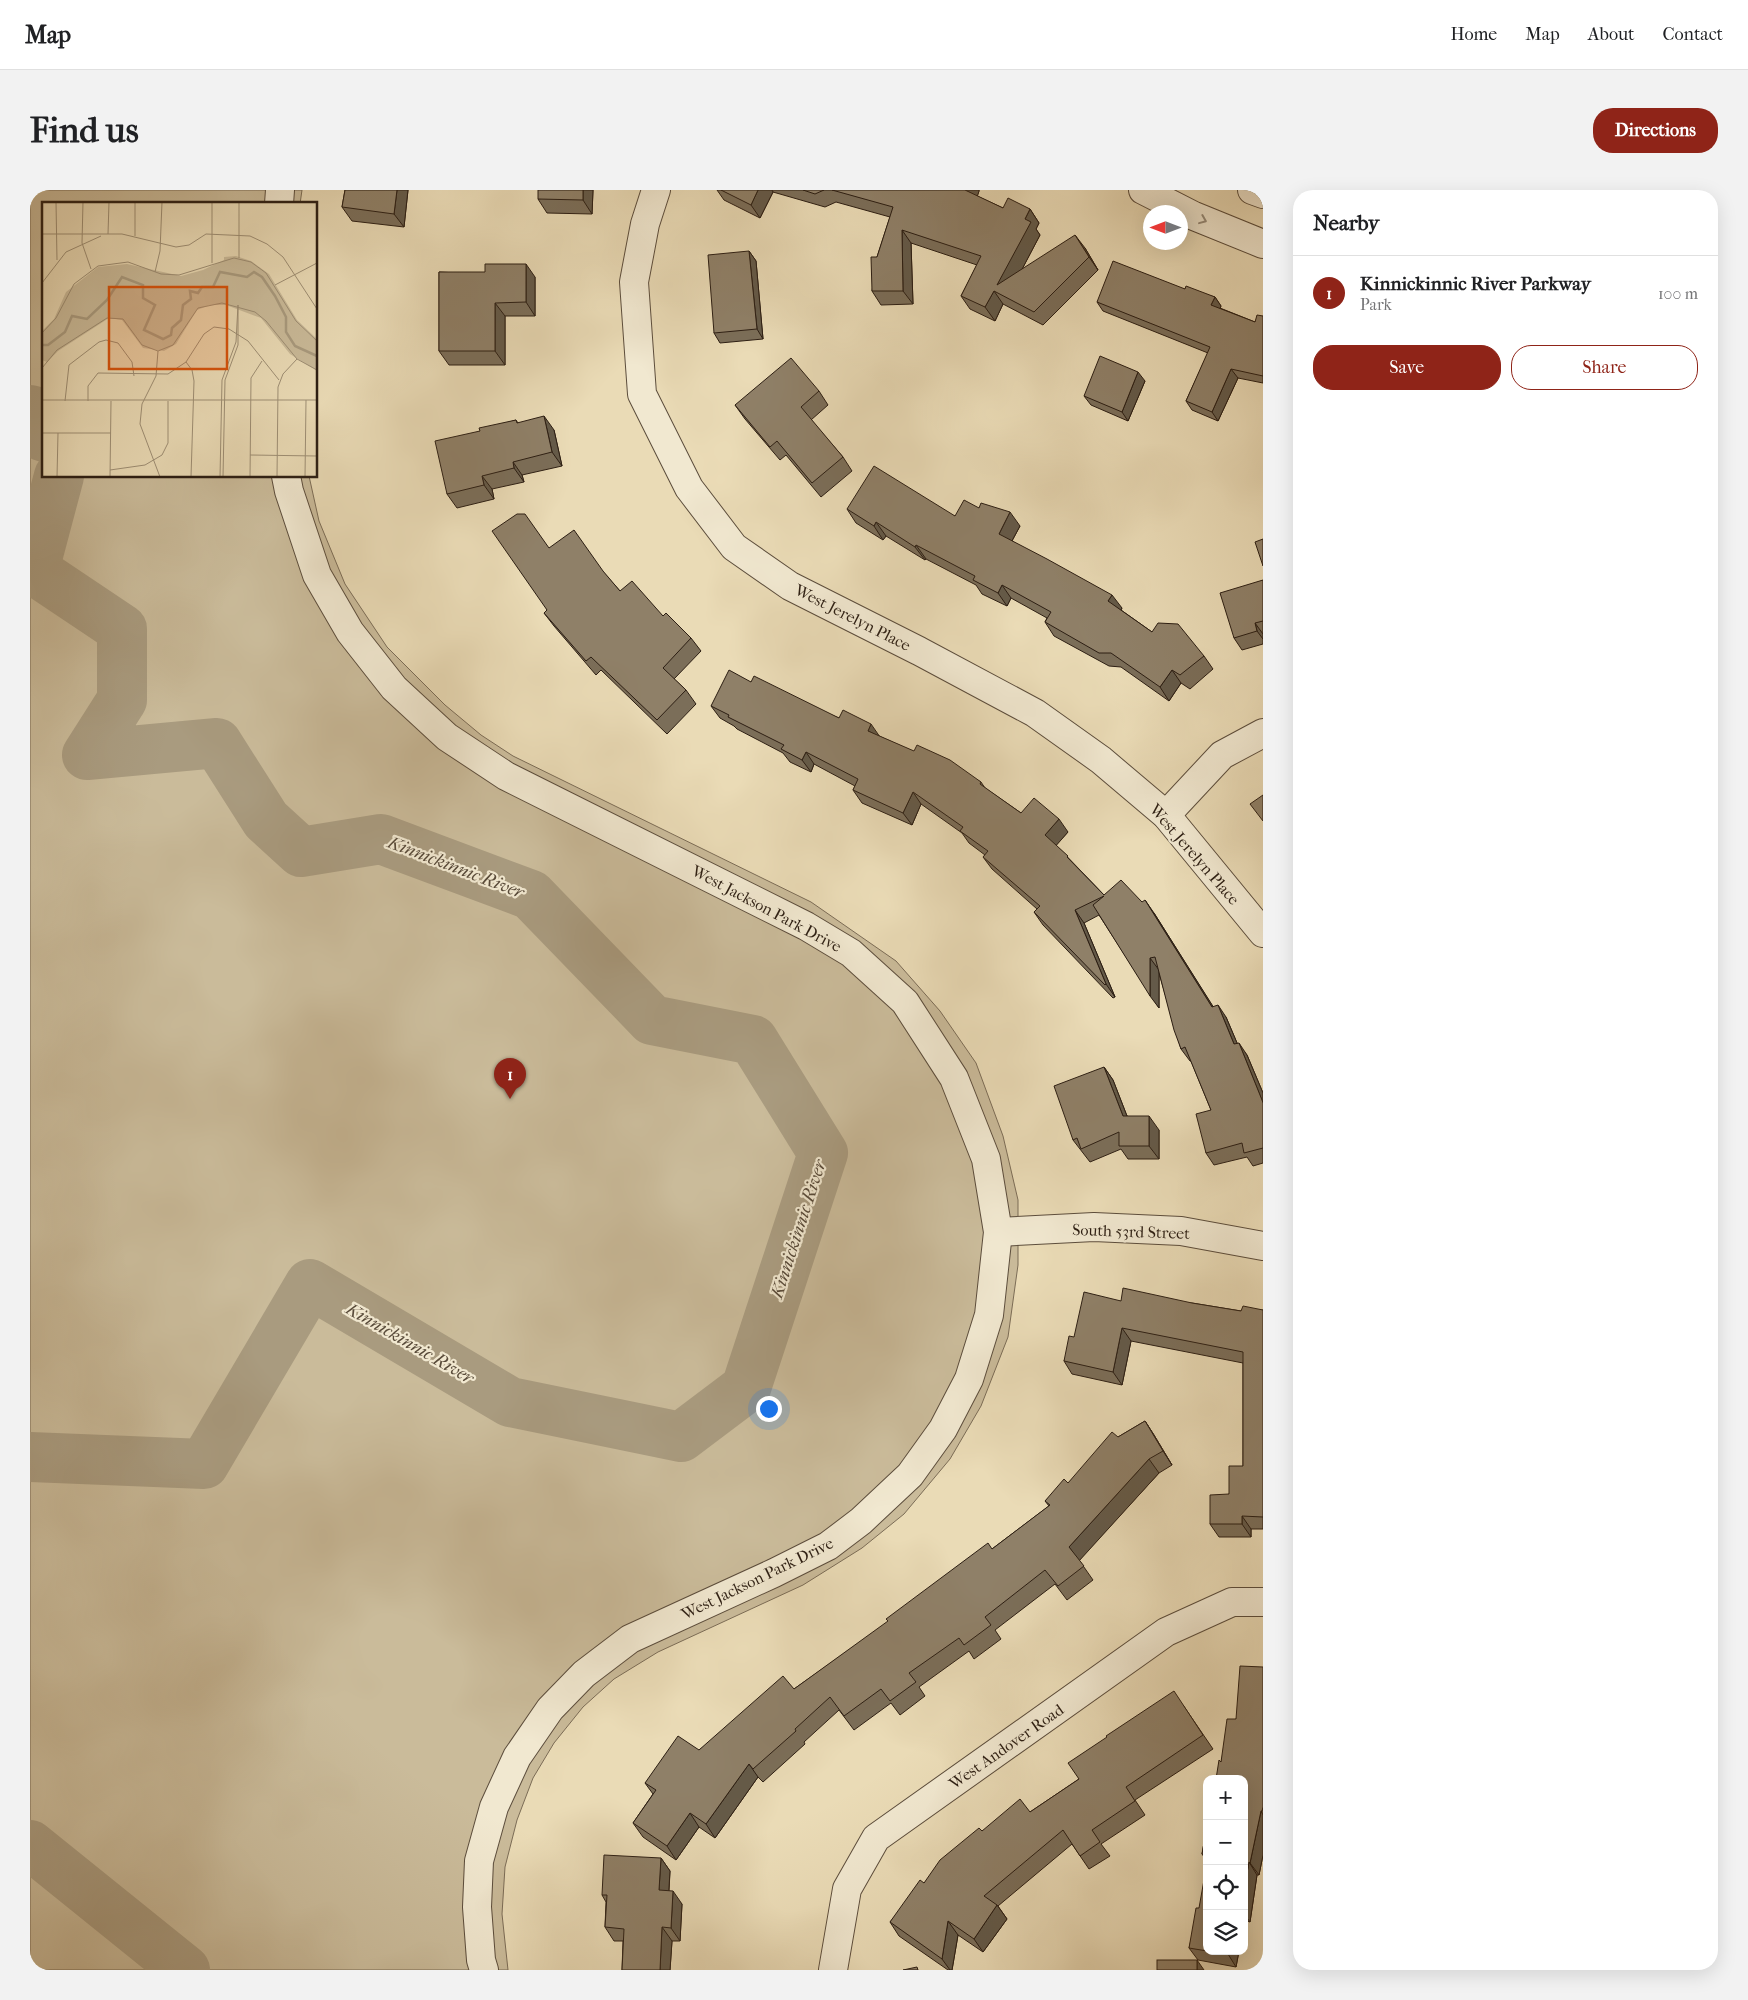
<!DOCTYPE html>
<meta charset="utf-8">
<style>
:root{--surface:#fff;--page:#f2f2f2;--text:#202124;--muted:#757577;--line:#e0e0e0;--accent:#8f2418}
body{margin:0;font-family:"IM FELL French Canon",serif;background:var(--page);color:var(--text)}
.controls{position:absolute;right:15px;bottom:15px;display:grid;overflow:hidden;border-radius:10px;box-shadow:0 5px 20px #0002}
.controls button{width:45px;height:45px;display:grid;place-items:center;padding:0;border:0;border-bottom:1px solid var(--line);background:var(--surface);color:var(--text);font:25px sans-serif}
.compass{position:absolute;left:1113px;top:15px;width:45px;height:45px;border-radius:50%;background:var(--surface);box-shadow:0 5px 20px #0002;rotate:270deg}
.you{position:absolute;left:738px;top:1218px;width:18px;height:18px;margin:-12px;border:4px solid #fff;border-radius:50%;background:#1a73e8;box-shadow:0 0 0 8px #1a73e833}
.badge{display:grid;place-items:center;width:32px;height:32px;border-radius:50%;background:var(--accent);color:#fff;font-size:16px;font-weight:700}
.pin{position:absolute;translate:-50% -41px;filter:drop-shadow(0 1px 2px #0008)}
.pin::after{content:'';position:absolute;top:26px;width:18px;height:15px;background:inherit;clip-path:polygon(0 0,100% 0,50% 100%)}
.list{margin:0;padding:0;list-style:none}
h2{display:flex;justify-content:space-between;align-items:center;height:65px;margin:0;padding:0 20px;font-size:21px}
h2 small{font-size:16px;font-weight:400;color:var(--muted)}
.list li{display:grid;grid-template-columns:32px 1fr auto;gap:15px;align-items:center;box-sizing:border-box;height:75px;padding:0 20px;border-top:1px solid var(--line)}
.list b{display:block;font-size:19px;white-space:nowrap}
.list p{margin:0;font-size:16px;white-space:nowrap;color:var(--muted)}
.list em{font-size:16px;font-style:normal;color:var(--muted)}
.actions{display:flex;gap:10px;padding:15px 20px}
.actions a{flex:1;padding:11px 0;border:1px solid var(--accent);border-radius:20px;text-align:center;font-size:18px;color:var(--accent)}
.actions .main{background:var(--accent);color:#fff}
.icon{flex:none;width:28px;height:28px;fill:none;stroke:currentColor;stroke-width:2;stroke-linecap:round;stroke-linejoin:round}
.map{position:relative;flex:none;width:1233px;height:1780px;overflow:hidden;border-radius:20px}
header{display:flex;align-items:center;gap:30px;box-sizing:border-box;height:70px;padding:0 25px;background:var(--surface);border-bottom:1px solid var(--line)}
header strong{font-size:24px}
nav{display:flex;gap:28px;margin-inline-start:auto;font-size:18px}
.intro{display:flex;align-items:center;justify-content:space-between;box-sizing:border-box;height:120px;padding:0 30px}
h1{margin:0;font-size:35px}
.button{padding:12px 22px;border-radius:20px;background:var(--accent);color:#fff;font-size:18px;font-weight:700}
main{display:flex;gap:30px;padding:0 30px}
aside{flex:1;background:var(--surface);border-radius:20px;box-shadow:0 5px 20px #0002}
.map>svg:first-child{display:block}
.green{fill:#cabb9a;stroke:#7b6c56}
.lines{fill:none;stroke-linecap:round;stroke-linejoin:round}
.river{stroke:#a99b7f;stroke-width:50}
.street-casing{stroke:#5c4d3c;stroke-width:30}
.street{stroke:#f1e8d0;stroke-width:28}
.wall{fill:#7b6e59;stroke:#2c1e13}
.shaded-wall{fill:#645a49;stroke:#2c1e13}
.building{fill:#8f8068;stroke:#2c1e13}
.oneway{stroke:#988d7b}
.labels{text-anchor:middle;stroke-width:4.5;stroke-linejoin:round;paint-order:stroke}
.street-label{font-size:16px;fill:#2c1e13;stroke:#f1e8d0}
.water-label{font-size:18px;font-style:italic;fill:#584a39;stroke:#f1e8d0}
.inset-river{fill:none;stroke:#a99b7f;stroke-width:2.5}
.inset-road{fill:none;stroke:#9e8f75;stroke-width:1}
.view{fill:#d5530d;fill-opacity:0.15;stroke:#d5530d;stroke-width:2.5}
.inset-edge{fill:none;stroke:#2c1e13;stroke-width:2.5}
</style>
<header>
<strong>Map</strong>
<nav><a>Home</a><a>Map</a><a>About</a><a>Contact</a></nav>
</header>
<div class="intro"><h1>Find us</h1><a class="button">Directions</a></div>
<main>
<div class="map">
<svg width="1233" height="1780" viewBox="0 0 1233 1780">
<rect width="100%" height="100%" fill="#eadbb6"/>
<filter id="stains"><feTurbulence type="fractalNoise" baseFrequency=".004" numOctaves="4"/><feColorMatrix values="0 0 0 0 .2 0 0 0 0 .09 0 0 0 0 .02 0 0 0 .5 -.17"/></filter>
<radialGradient id="worn" r=".72"><stop offset=".6" stop-color="#630" stop-opacity="0"/><stop offset="1" stop-color="#630" stop-opacity=".3"/></radialGradient>
<polygon class="green" points="0,0 272,0 270,14 14,14 14,286 279,286 289,331 315,394 357,457 415,515 451,545 483,566 781,712 866,771 910,821 946,873 973,946 988,1010 988,1075 978,1147 951,1216 920,1269 874,1324 832,1358 773,1395 628,1462 584,1489 553,1517 524,1553 503,1588 487,1630 475,1677 472,1724 478,1780 0,1780"/>
<g class="lines">
<g class="river">
<polyline points="0,220 4,221 14,247"/>
<polyline points="0,1267 174,1274 280,1094 480,1212 651,1247 716,1198 793,963 723,850 622,830 501,705 351,649 271,662 236,630 187,553 57,565 92,510 92,439 4,380 29,286"/>
<polyline points="0,1655 155,1780"/>
</g>
<defs>
<g id="street">
<polyline points="626,0 615,34 604,92 612,204 659,298 704,357 760,396 889,461 1005,523 1071,570 1136,625 1233,743"/>
<polyline points="1113,0 1164,26 1233,54"/>
<polyline points="1222,0 1233,4"/>
<polyline points="249,14 250,0"/>
<polyline points="256,286 259,301 287,385 320,442 364,498 417,547 476,586 776,736 821,763 875,812 924,888 956,969 968,1042 959,1125 939,1189 913,1239 880,1285 831,1331 798,1356 744,1383 600,1449 554,1484 520,1519 487,1567 464,1617 449,1671 447,1717 451,1770 454,1780"/>
<polyline points="1136,625 1192,565 1233,543"/>
<polyline points="968,1042 1064,1037 1151,1041 1233,1056"/>
<polyline points="803,1780 817,1699 846,1648 1136,1442 1202,1412 1233,1412"/>
</g>
</defs>
<use href="#street" class="street-casing"/>
<use href="#street" class="street"/>
</g>
<g class="wall">
<polygon points="315,0 378,0 374,37 322,31 312,17"/>
<polygon points="563,0 562,24 517,23 508,9"/>
<polygon points="687,0 949,0 949,1 947,6 973,18 1000,19 1009,33 1006,39 1010,45 992,79 1055,58 1068,80 1013,135 973,114 965,131 940,119 931,106 947,75 881,53 883,114 851,115 842,101 847,67 860,27 806,12 795,17 743,2 730,28 694,10"/>
<polygon points="719,61 726,71 733,149 690,153 684,143"/>
<polygon points="409,82 505,87 505,126 475,126 475,175 419,175 409,161"/>
<polygon points="1155,99 1185,107 1191,116 1190,118 1225,132 1233,126 1233,193 1208,188 1188,231 1162,220 1156,211 1178,163 1073,121 1067,112"/>
<polygon points="1115,191 1098,231 1061,215 1054,206"/>
<polygon points="789,201 798,215 781,230 813,267 822,281 791,307 756,265 750,270 715,229 705,215"/>
<polygon points="486,230 488,233 524,240 532,276 492,285 494,292 462,299 464,309 427,318 417,304 450,241"/>
<polygon points="949,318 990,336 982,351 1092,418 1091,420 1122,442 1174,466 1183,479 1160,499 1151,493 1139,511 1091,477 1079,476 1024,446 1015,432 1017,428 981,408 977,416 952,404 946,395 896,369 895,370 856,346 853,350 826,333 817,319 925,326"/>
<polygon points="519,358 573,382 590,401 633,426 661,448 671,461 644,489 656,500 666,514 637,544 571,480 566,485 524,436 514,423 517,420"/>
<polygon points="1233,390 1233,454 1212,460 1204,448"/>
<polygon points="721,492 809,528 951,592 955,598 991,623 1038,642 1026,655 1074,705 1112,712 1124,723 1183,817 1196,827 1207,853 1217,865 1233,903 1233,973 1223,976 1217,967 1184,975 1176,963 1181,920 1161,871 1160,871 1151,859 1129,783 1129,818 1069,725 1054,733 1085,807 1083,808 1013,735 1004,722 1007,719 962,679 953,667 955,665 939,653 932,643 891,614 882,635 832,613 823,600 825,596 784,574 781,582 760,572 753,563 707,539 704,536 690,528 681,516"/>
<polygon points="1074,877 1083,890 1097,926 1129,940 1129,969 1098,969 1091,959 1060,972 1043,950"/>
<polygon points="1091,1111 1162,1113 1211,1121 1233,1120 1233,1339 1221,1339 1221,1347 1189,1347 1180,1334 1199,1304 1213,1276 1213,1173 1101,1151 1092,1195 1042,1184 1034,1171 1044,1147"/>
<polygon points="1115,1231 1124,1245 1142,1275 1129,1283 1049,1370 1063,1390 1037,1410 1025,1394 965,1440 971,1449 944,1469 939,1461 889,1497 895,1506 870,1525 861,1513 824,1540 809,1520 774,1552 775,1554 733,1592 728,1587 685,1648 669,1637 646,1670 613,1647 603,1633 623,1604 615,1593 669,1560 764,1499 962,1359 1019,1316 1015,1311 1038,1293 1088,1247"/>
<polygon points="1233,1477 1233,1665 1229,1685 1227,1685 1220,1732 1217,1731 1214,1747 1214,1589 1191,1572 1206,1529"/>
<polygon points="1153,1515 1183,1559 1105,1610 1115,1625 1071,1654 1080,1666 1059,1679 1042,1654 968,1716 977,1729 953,1762 928,1745 922,1780 918,1780 869,1746 860,1732 894,1693 952,1641 1000,1622 1049,1589"/>
<polygon points="1177,1636 1177,1671 1172,1664"/>
<polygon points="631,1668 640,1681 639,1701 652,1714 650,1751 642,1751 640,1780 592,1780 593,1751 584,1751 575,1737 576,1712 572,1705"/>
<polygon points="1169,1718 1177,1761 1209,1761 1206,1777 1168,1770 1159,1758"/>
</g>
<g class="shaded-wall">
<polygon points="367,0 378,0 374,37 364,24"/>
<polygon points="553,0 563,0 562,24 553,10"/>
<polygon points="728,0 742,0 743,2 730,28 721,15"/>
<polygon points="935,0 949,0 949,1 945,14"/>
<polygon points="1000,19 1009,33 1006,39 1010,45 977,108 967,95 995,29"/>
<polygon points="872,40 881,53 883,114 873,101"/>
<polygon points="1045,45 1055,58 1068,80 1059,67"/>
<polygon points="719,61 726,71 733,149 727,139"/>
<polygon points="496,74 505,87 505,126 496,112"/>
<polygon points="964,101 973,114 965,131 955,117"/>
<polygon points="1185,107 1191,116 1188,124 1181,115"/>
<polygon points="465,113 475,126 475,175 465,161"/>
<polygon points="1201,179 1208,188 1188,231 1182,222"/>
<polygon points="1108,182 1115,191 1098,231 1092,222"/>
<polygon points="514,226 524,240 532,276 522,262"/>
<polygon points="483,272 492,285 494,292 484,278"/>
<polygon points="452,286 462,299 464,309 454,295"/>
<polygon points="980,322 990,336 978,358 969,344"/>
<polygon points="846,332 856,346 853,350 844,336"/>
<polygon points="886,355 896,369 895,370 885,357"/>
<polygon points="972,395 981,408 977,416 968,403"/>
<polygon points="1082,405 1092,418 1088,425 1078,411"/>
<polygon points="1225,433 1233,444 1233,449 1227,441"/>
<polygon points="1142,480 1151,493 1139,511 1130,497"/>
<polygon points="841,534 850,547 838,541"/>
<polygon points="776,562 784,574 781,582 772,570"/>
<polygon points="883,602 891,614 882,635 873,623"/>
<polygon points="1029,629 1038,642 1024,658 1015,645"/>
<polygon points="1115,710 1124,723 1191,829 1182,817"/>
<polygon points="1045,720 1054,733 1085,807 1076,794"/>
<polygon points="1120,768 1129,780 1129,818 1120,806"/>
<polygon points="1188,815 1196,827 1213,867 1204,854"/>
<polygon points="1209,853 1217,865 1233,903 1233,913"/>
<polygon points="1074,877 1083,890 1102,939 1093,926"/>
<polygon points="1119,926 1129,940 1129,969 1119,956"/>
<polygon points="1092,1138 1101,1151 1092,1195 1083,1182"/>
<polygon points="1115,1231 1124,1245 1142,1275 1133,1261"/>
<polygon points="1119,1269 1129,1283 1049,1371 1039,1357"/>
<polygon points="1212,1326 1221,1339 1221,1347 1212,1334"/>
<polygon points="719,1574 728,1587 685,1648 676,1634"/>
<polygon points="1231,1621 1233,1625 1233,1665 1229,1685 1220,1673"/>
<polygon points="660,1623 669,1637 646,1670 637,1656"/>
<polygon points="631,1668 640,1681 638,1713 629,1700"/>
<polygon points="1219,1672 1227,1685 1220,1732 1214,1724 1214,1700"/>
<polygon points="643,1701 652,1714 650,1751 641,1738"/>
<polygon points="967,1715 977,1729 953,1762 944,1749"/>
<polygon points="1214,1727 1217,1731 1214,1747"/>
<polygon points="918,1731 928,1745 922,1780 920,1780 912,1769"/>
<polygon points="632,1737 642,1751 640,1780 630,1780"/>
<polygon points="1198,1761 1209,1761 1206,1777 1198,1764"/>
<polygon points="1167,1770 1174,1780 1167,1780"/>
</g>
<g class="building">
<polygon points="315,0 367,0 364,24 312,17"/>
<polygon points="508,0 553,0 553,10 508,9"/>
<polygon points="691,0 728,0 721,15"/>
<polygon points="773,0 794,0 785,4"/>
<polygon points="802,0 935,0 973,18 978,8 1000,19 995,29 1001,32 967,95 1045,45 1059,67 1004,122 964,101 955,117 931,106 951,66 872,40 873,101 842,101 841,67 847,67 863,17"/>
<polygon points="719,61 727,139 684,143 678,65"/>
<polygon points="1083,71 1155,99 1156,96 1185,107 1181,115 1225,132 1227,125 1233,126 1233,186 1201,179 1182,222 1156,211 1180,157 1067,112"/>
<polygon points="455,74 496,74 496,112 465,113 465,161 409,161 409,82 455,82"/>
<polygon points="1070,166 1108,182 1092,222 1054,206"/>
<polygon points="761,168 789,201 771,217 813,267 782,293 747,251 740,257 705,215"/>
<polygon points="514,226 522,262 483,272 484,278 452,286 454,295 417,304 405,251 450,241 449,238 486,230 487,233"/>
<polygon points="844,276 925,326 934,310 949,318 951,313 980,322 969,344 1017,369 1082,405 1078,411 1122,442 1128,433 1148,434 1174,466 1150,485 1142,480 1130,497 1081,463 1069,463 1015,432 1021,422 972,395 968,403 943,390 945,386 886,355 885,357 846,332 844,336 817,319"/>
<polygon points="487,324 495,324 519,358 544,340 573,381 590,401 602,391 633,426 636,423 661,448 633,478 656,500 627,530 561,467 556,471 514,423 517,420 462,341"/>
<polygon points="1233,349 1233,376 1225,352"/>
<polygon points="1233,390 1233,431 1225,433 1227,441 1204,448 1190,403"/>
<polygon points="699,480 721,492 724,486 809,528 813,520 841,534 838,541 884,561 887,555 920,570 951,592 950,594 991,623 1004,608 1029,629 1015,645 1038,666 1037,667 1074,705 1091,690 1112,712 1115,710 1182,817 1188,815 1204,854 1209,853 1232,910 1233,913 1233,958 1214,963 1212,953 1176,963 1166,924 1181,920 1155,857 1151,859 1144,840 1125,767 1120,768 1120,806 1063,715 1074,706 1045,720 1076,794 1075,795 1004,722 1010,716 953,667 958,661 930,641 933,637 883,602 873,623 823,600 828,589 776,562 772,570 751,559 754,555 698,527 699,525 681,516"/>
<polygon points="1233,605 1233,631 1220,614"/>
<polygon points="1074,877 1093,926 1119,926 1119,956 1089,956 1089,942 1051,959 1047,948 1043,950 1024,896"/>
<polygon points="1093,1098 1162,1113 1211,1121 1213,1116 1233,1120 1233,1327 1212,1326 1212,1334 1180,1334 1180,1305 1199,1304 1199,1276 1213,1276 1213,1162 1092,1138 1083,1182 1034,1171 1039,1146 1044,1147 1054,1102 1091,1111"/>
<polygon points="1115,1231 1133,1261 1119,1269 1039,1357 1054,1376 1028,1396 1015,1380 955,1427 961,1435 934,1455 929,1448 879,1483 886,1492 860,1511 851,1499 814,1526 800,1507 765,1539 766,1541 723,1579 719,1574 676,1634 660,1623 637,1656 603,1633 626,1600 615,1593 648,1546 669,1560 753,1486 764,1499 858,1431 856,1429 958,1353 962,1359 1020,1315 1015,1311 1034,1289 1038,1293 1082,1242 1088,1247"/>
<polygon points="1210,1476 1233,1477 1233,1617 1232,1621 1231,1621 1220,1673 1219,1672 1214,1700 1214,1589 1186,1589 1189,1570 1191,1572 1197,1529 1206,1529"/>
<polygon points="1144,1501 1173,1545 1096,1597 1105,1611 1062,1640 1070,1652 1050,1666 1033,1640 954,1706 967,1715 944,1749 918,1731 912,1769 860,1732 890,1690 894,1693 910,1670 949,1638 952,1641 990,1609 1000,1622 1049,1589 1038,1573 1077,1547 1076,1546"/>
<polygon points="1177,1636 1177,1665 1172,1664"/>
<polygon points="574,1665 631,1668 629,1700 643,1701 641,1738 632,1737 630,1780 592,1780 594,1739 575,1737 577,1705 572,1705"/>
<polygon points="1177,1673 1177,1761 1159,1758 1166,1718 1169,1718"/>
<polygon points="1179,1761 1198,1761 1198,1764"/>
<rect x="1127" y="1770" width="40" height="10"/>
<polygon points="887,1777 888,1780 873,1780"/>
</g>
<defs><path id="oneway-chevron" d="M-2-3.5L2.5 0L-2 3.5" fill="none" stroke-width="1.6" stroke-linecap="round" stroke-linejoin="round" transform="scale(1.25)"/></defs>
<use class="oneway" href="#oneway-chevron" transform="translate(1173 30) rotate(22)"/>
<g class="labels">
<g class="street-label">
<text transform="translate(823 427) rotate(27)" y="6">West Jerelyn Place</text>
<text transform="translate(1165 664) rotate(49)" y="6">West Jerelyn Place</text>
<text transform="translate(737 718) rotate(28)" y="6">West Jackson Park Drive</text>
<text transform="translate(1101 1041) rotate(2)" y="6">South 53rd Street</text>
<text transform="translate(727 1388) rotate(-26)" y="6">West Jackson Park Drive</text>
<text transform="translate(976 1556) rotate(-35)" y="6">West Andover Road</text>
</g>
<g class="water-label">
<text transform="translate(426 677) rotate(21)" y="6">Kinnickinnic River</text>
<text transform="translate(768 1039) rotate(-72)" y="6">Kinnickinnic River</text>
<text transform="translate(380 1153) rotate(30)" y="6">Kinnickinnic River</text>
</g>
</g>
<g transform="translate(12 12)">
<rect width="275" height="275" fill="#eadbb6"/>
<path d="M194,54L209,59L227,72L255,118L275,137V169L248,152L219,116L184,103H168L155,108L134,142L122,149L101,146L80,118L67,116L16,149L5,160L0,158V129L12,117L24,90L56,65L85,62L139,74L161,68L182,58V55Z" fill="#cabb9a"/>
<path class="inset-river" d="M0,143H6L23,130L30,114L45,117L65,98L80,75L101,83V96L113,103L102,128L121,137L129,133L130,126L139,118L141,103L149,97L148,89L156,91L160,85H171L178,70L205,75L212,70L220,75L233,94L244,115V130L253,144L275,154"/>
<path class="inset-road" d="M14,0L15,58M41,0L40,41L49,67M0,32H80L134,45L147,43L164,32L208,34L225,42L241,55L275,107M66,32L67,0M93,34V0M197,56V0M170,61V0M113,70L118,49L120,0M0,81L24,50L59,34M233,83L275,61M0,131L14,116L32,82L56,64L86,60L119,72L137,73L192,56L209,60L224,71L254,119L275,139M116,149L114,174L100,202L98,222L118,275M144,160L150,168L152,179L149,275M0,166L15,148L65,116L81,117L100,143L116,149L131,143L156,106L180,101L213,110L224,119L255,157L275,168M0,198H275M23,199L27,163L57,140L64,138L76,141L90,160L92,174M46,199V184L56,171L126,172L144,160L162,132L172,125L187,127L206,139L237,178M0,231H69M208,253L275,254M68,268L103,263L120,253L126,241V199M15,275L16,231M68,275L69,199M178,275L180,178L194,140L196,103M181,275L183,178L196,143V103M208,275L209,176L220,159M235,275L236,185L241,172L255,157M263,275L264,198"/>
<path class="view" d="M67,85H185V167H67Z"/>
<rect width="275" height="275" class="inset-edge"/>
</g>
<rect width="100%" height="100%" filter="url(#stains)"/>
<rect width="100%" height="100%" fill="url(#worn)"/>
</svg>
<div class="controls">
<button>+</button>
<button>−</button>
<button><svg class="icon" aria-label="locate" viewBox="0 0 24 24"><circle cx="12" cy="12" r="6"/><path d="M12 2v4M12 18v4M2 12h4M18 12h4"/></svg></button>
<button><svg class="icon" aria-label="layers" viewBox="0 0 24 24"><path d="M12 4l9 5-9 5-9-5zM3 14l9 5 9-5"/></svg></button>
</div>
<svg class="compass" viewBox="-18 -18 36 36"><path d="M0-13l5 13h-10z" fill="#e53935"/><path d="M0 13l5-13h-10z" fill="#757577"/></svg>
<div class="you"></div>
<div class="pin badge" style="left:480px;top:909px">1</div>
</div>
<aside>
<h2>Nearby<small></small></h2>
<ul class="list">
<li><span class="badge">1</span><div><b>Kinnickinnic River Parkway</b><p>Park</p></div><em>100 m</em></li>
</ul>
<div class="actions"><a class="main">Save</a><a>Share</a></div>
</aside>
</main>
